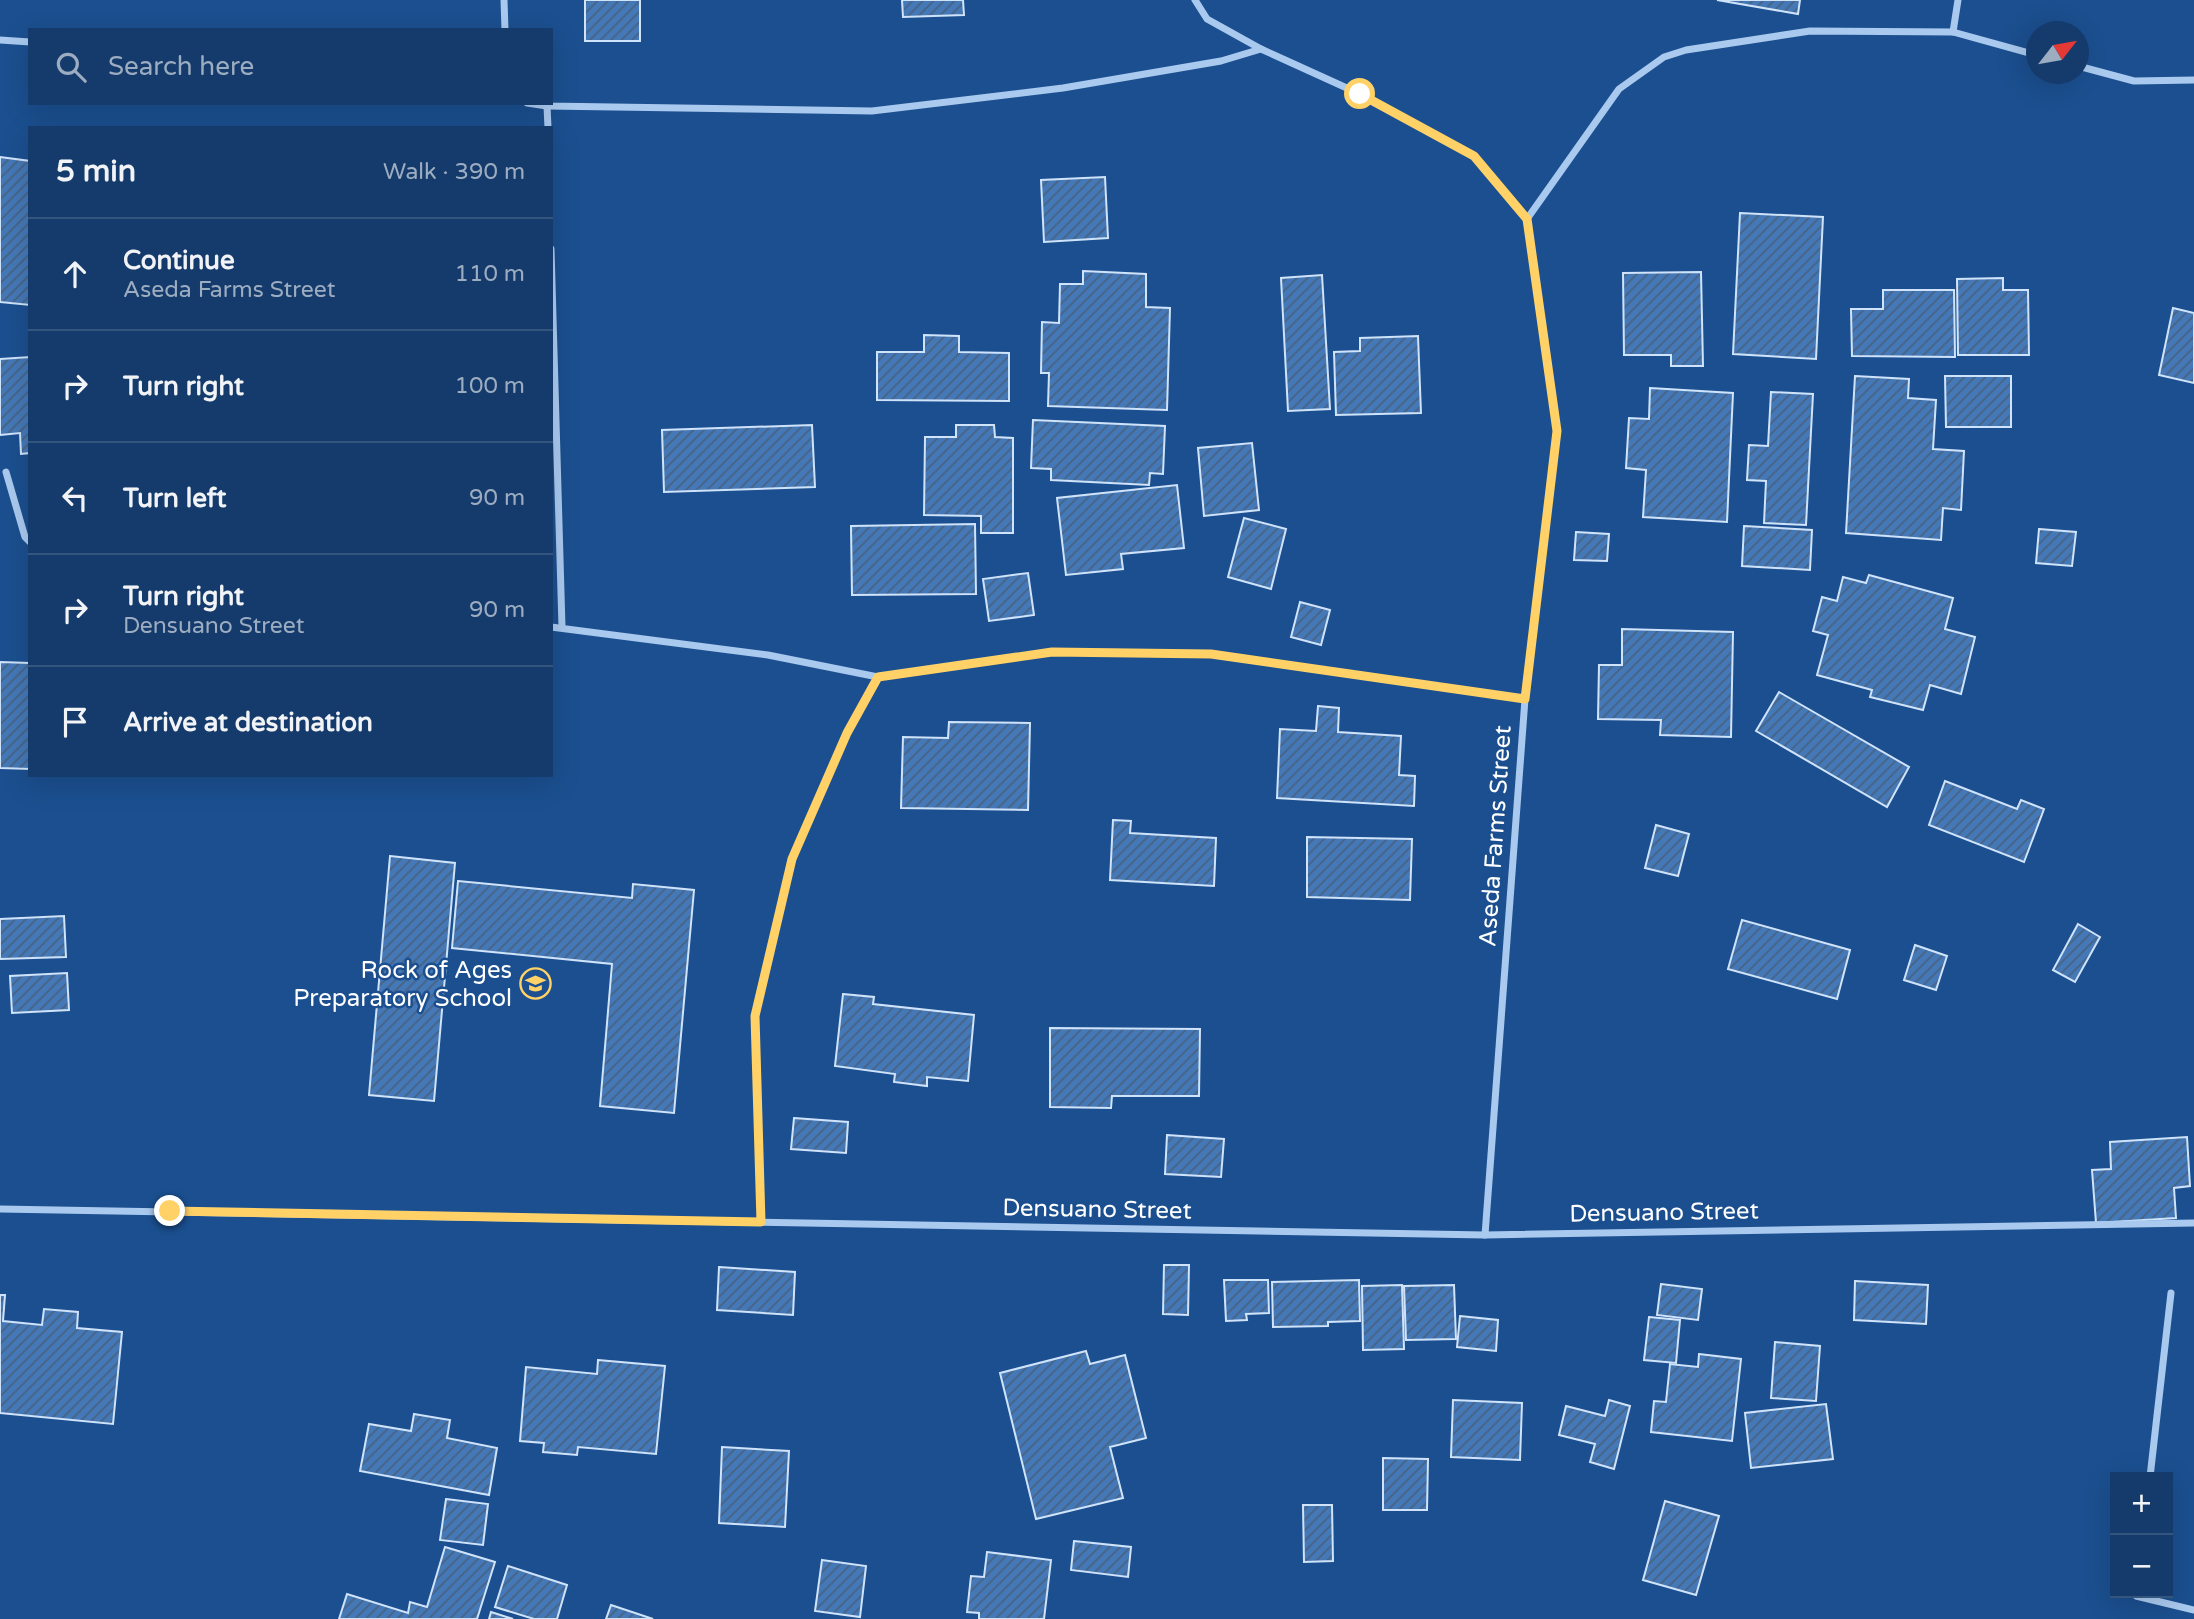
<!DOCTYPE html>
<meta charset="utf-8">
<style>
:root{--surface:#143b6b;--page:#1d4271;--text:#f1f3f6;--muted:#9dadc1;--line:#33557e}
body{margin:0;font-family:"Varela Round",sans-serif;background:var(--page);color:var(--text)}
.controls{position:absolute;right:21px;bottom:21px;display:grid;overflow:hidden;border-radius:0px;box-shadow:0 7px 28px #0002}
.controls button{width:63px;height:63px;display:grid;place-items:center;padding:0;border:0;border-bottom:2px solid var(--line);background:var(--surface);color:var(--text);font:35px sans-serif}
.compass{position:absolute;left:2026px;top:21px;width:63px;height:63px;border-radius:50%;background:var(--surface);box-shadow:0 7px 28px #0002;rotate:59deg}
.stop{position:absolute;width:21px;height:21px;margin:-16px;border:5px solid #ffd166;border-radius:50%;background:#fff}
.stop.end{background:#ffd166;border-color:#fff;box-shadow:0 2px 7px #0008}
.list{margin:0;padding:0;list-style:none}
h2{display:flex;justify-content:space-between;align-items:center;height:91px;margin:0;padding:0 28px;font-size:30px}
h2 small{font-size:23px;font-weight:400;color:var(--muted)}
.list li{display:grid;grid-template-columns:46px 1fr auto;gap:21px;align-items:center;box-sizing:border-box;height:112px;padding:0 28px;border-top:2px solid var(--line)}
.list b{display:block;font-size:26px;white-space:nowrap}
.list p{margin:0;font-size:23px;white-space:nowrap;color:var(--muted)}
.list em{font-size:23px;font-style:normal;color:var(--muted)}
.icon{flex:none;width:38px;height:38px;fill:none;stroke:currentColor;stroke-width:2;stroke-linecap:round;stroke-linejoin:round}
.map{position:relative;flex:none;width:2194px;height:1619px;overflow:hidden}
.search{position:absolute;background:var(--surface);box-shadow:0 7px 28px #0002;left:28px;top:28px;width:525px;height:77px;display:flex;align-items:center;gap:18px;box-sizing:border-box;padding:0 24px;border-radius:0px;color:var(--muted);font-size:26px}
.panel{position:absolute;background:var(--surface);box-shadow:0 7px 28px #0002;left:28px;top:126px;width:525px;height:651px;border-radius:0px}
.map>svg:first-child{display:block}
.building{fill:url(#building-hatch);stroke:#cfe3fa;stroke-width:2}
.lines{fill:none;stroke-linecap:round;stroke-linejoin:round}
.street{stroke:#a9c9ee;stroke-width:7}
.route{stroke:#ffd166;stroke-width:9}
.labels{text-anchor:middle;stroke-width:5;stroke-linejoin:round;paint-order:stroke}
.street-label{font-size:24px;fill:#fff;stroke:#1b4f8f}
.poi-label{font-size:24px;fill:#fff;stroke:#1b4f8f;text-anchor:end}
</style>
<div class="map">
<svg width="2194" height="1619" viewBox="0 0 2194 1619">
<defs>
<pattern id="building-hatch" width="6" height="6" patternUnits="userSpaceOnUse" patternTransform="scale(1.75)"><rect width="6" height="6" fill="#4478b7"/><path d="M-1 1l2-2M0 6l6-6M5 7l2-2" fill="none" stroke="#486282"/></pattern>
</defs>
<rect width="100%" height="100%" fill="#1b4f8f"/>
<g class="building">
<rect x="585" y="0" width="55" height="41"/>
<polygon points="902,0 963,0 964,15 903,17"/>
<polygon points="1717,0 1800,0 1798,14"/>
<polygon points="0,157 30,161 30,305 0,302"/>
<polygon points="1105,177 1108,238 1044,242 1041,180"/>
<polygon points="1740,213 1823,217 1816,359 1733,354"/>
<polygon points="1083,271 1146,274 1146,307 1170,308 1167,410 1048,406 1049,373 1041,373 1042,322 1059,323 1060,284 1083,284"/>
<polygon points="1701,272 1703,366 1671,366 1671,355 1624,355 1623,273"/>
<polygon points="1322,275 1330,409 1288,411 1281,278"/>
<polygon points="2003,278 2003,290 2028,290 2029,355 1958,355 1957,279"/>
<polygon points="1883,290 1954,290 1955,357 1852,356 1851,309 1883,309"/>
<polygon points="2173,308 2194,313 2194,383 2159,375"/>
<polygon points="924,335 959,336 959,352 1009,353 1009,401 877,400 877,352 924,352"/>
<polygon points="1418,336 1421,413 1336,415 1334,352 1360,351 1360,338"/>
<polygon points="30,357 30,453 21,454 20,433 0,435 0,359"/>
<polygon points="1855,376 1909,379 1908,398 1936,400 1933,449 1964,451 1961,510 1943,508 1941,540 1846,533"/>
<polygon points="1945,376 2011,376 2011,427 1946,427"/>
<polygon points="1650,388 1733,393 1727,522 1643,517 1646,470 1626,468 1629,418 1649,419"/>
<polygon points="1771,392 1813,394 1806,525 1764,523 1766,481 1747,480 1749,445 1768,446"/>
<polygon points="1033,420 1165,426 1163,474 1150,473 1149,485 1051,480 1051,469 1031,468"/>
<polygon points="812,425 815,487 664,492 662,430"/>
<polygon points="956,425 994,425 995,437 1013,438 1013,533 981,533 981,516 924,515 925,437 956,437"/>
<polygon points="1252,443 1259,510 1204,516 1198,448"/>
<polygon points="1177,485 1184,548 1121,554 1123,569 1066,575 1057,498"/>
<polygon points="1244,518 1286,529 1271,589 1228,577"/>
<polygon points="975,524 976,594 852,595 851,526"/>
<polygon points="1744,526 1812,530 1810,570 1742,566"/>
<polygon points="2039,529 2076,532 2072,566 2036,563"/>
<polygon points="1576,532 1609,534 1607,561 1574,560"/>
<polygon points="1028,573 1034,615 989,621 983,579"/>
<polygon points="1869,575 1953,598 1945,629 1975,637 1961,694 1930,685 1923,710 1870,697 1872,690 1817,675 1828,635 1813,631 1822,597 1837,601 1843,577 1866,583"/>
<polygon points="1300,602 1330,610 1321,645 1291,637"/>
<polygon points="1622,629 1733,632 1731,737 1660,735 1661,720 1598,719 1599,665 1622,665"/>
<polygon points="0,662 30,663 30,769 0,768"/>
<polygon points="1779,692 1909,767 1887,807 1756,731"/>
<polygon points="1318,706 1339,708 1338,732 1401,736 1399,775 1415,776 1414,806 1277,798 1280,729 1316,731"/>
<polygon points="949,722 1030,723 1028,810 901,808 903,737 948,738"/>
<polygon points="1945,781 2017,809 2021,800 2044,809 2024,862 1929,825"/>
<polygon points="1113,820 1131,821 1130,833 1216,838 1214,886 1110,880"/>
<polygon points="1656,825 1689,834 1678,876 1645,868"/>
<polygon points="1307,837 1412,839 1410,900 1307,897"/>
<polygon points="390,856 455,863 434,1101 369,1095"/>
<polygon points="458,881 632,898 633,884 694,890 674,1113 600,1106 612,964 452,948"/>
<polygon points="64,916 66,957 0,959 0,919"/>
<polygon points="1742,920 1850,950 1837,999 1728,969"/>
<polygon points="2078,924 2100,937 2075,982 2053,970"/>
<polygon points="1915,945 1947,956 1936,990 1904,980"/>
<polygon points="67,973 69,1010 12,1013 10,976"/>
<polygon points="843,994 874,997 873,1004 974,1015 968,1081 927,1077 927,1086 894,1082 895,1074 835,1066"/>
<polygon points="1050,1028 1200,1029 1199,1096 1112,1096 1111,1108 1050,1107"/>
<polygon points="794,1118 848,1122 846,1153 791,1149"/>
<polygon points="1167,1135 1224,1139 1221,1177 1165,1174"/>
<polygon points="2187,1137 2190,1186 2174,1188 2176,1218 2096,1223 2092,1170 2111,1169 2110,1142"/>
<polygon points="1164,1265 1189,1265 1188,1315 1163,1314"/>
<polygon points="719,1267 795,1272 793,1315 717,1310"/>
<polygon points="1224,1280 1268,1280 1269,1313 1246,1314 1247,1320 1226,1321"/>
<polygon points="1359,1280 1360,1321 1328,1322 1328,1326 1273,1327 1272,1282"/>
<polygon points="1855,1281 1928,1285 1926,1324 1854,1320"/>
<polygon points="1661,1284 1702,1289 1698,1320 1657,1315"/>
<polygon points="1402,1285 1404,1349 1363,1350 1362,1286"/>
<polygon points="1454,1285 1456,1339 1406,1340 1404,1286"/>
<polygon points="0,1295 5,1295 3,1321 42,1325 44,1309 78,1312 77,1328 122,1332 113,1424 0,1413"/>
<polygon points="1460,1316 1498,1320 1496,1351 1457,1347"/>
<polygon points="1649,1317 1680,1320 1676,1363 1644,1360"/>
<polygon points="1775,1342 1820,1346 1816,1401 1771,1398"/>
<polygon points="1086,1351 1090,1364 1125,1355 1146,1438 1110,1447 1123,1498 1036,1519 1000,1373"/>
<polygon points="1699,1354 1741,1359 1732,1441 1651,1432 1654,1401 1666,1402 1670,1364 1698,1367"/>
<polygon points="598,1360 665,1366 656,1454 578,1447 577,1455 543,1452 544,1443 520,1441 526,1367 597,1374"/>
<polygon points="1453,1400 1522,1403 1520,1460 1451,1457"/>
<polygon points="1609,1400 1630,1406 1614,1469 1590,1462 1595,1444 1559,1435 1566,1406 1605,1416"/>
<polygon points="1826,1404 1833,1459 1751,1468 1745,1413"/>
<polygon points="414,1414 450,1420 447,1438 497,1448 489,1495 360,1471 369,1424 411,1431"/>
<polygon points="722,1447 789,1451 785,1527 719,1523"/>
<polygon points="1383,1458 1428,1459 1427,1510 1383,1510"/>
<polygon points="446,1499 488,1504 483,1545 440,1540"/>
<polygon points="1665,1501 1719,1516 1696,1595 1643,1580"/>
<polygon points="1303,1505 1332,1505 1333,1561 1304,1562"/>
<polygon points="1074,1541 1131,1547 1128,1577 1071,1570"/>
<polygon points="445,1547 495,1562 477,1619 339,1619 347,1594 408,1613 410,1602 427,1607"/>
<polygon points="987,1552 1051,1560 1044,1619 979,1619 979,1613 967,1612 971,1576 984,1577"/>
<polygon points="822,1560 866,1566 860,1617 815,1611"/>
<polygon points="508,1566 567,1585 557,1619 534,1619 495,1607"/>
<polygon points="611,1605 653,1619 606,1619"/>
<polygon points="491,1612 513,1619 489,1619"/>
</g>
<g class="lines">
<g class="street">
<polyline points="504,0 505,30"/>
<polyline points="1195,0 1207,19 1261,49 1360,94 1474,156 1527,219 1557,431 1525,699 1485,1235"/>
<polyline points="1953,32 1958,0"/>
<polyline points="0,40 30,42"/>
<polyline points="2078,66 2134,81 2194,80"/>
<polyline points="527,103 547,106 872,111 1063,88 1221,61 1261,49"/>
<polyline points="547,106 548,128"/>
<polyline points="1527,219 1619,89 1664,57 1686,50 1810,31 1953,32 2036,55"/>
<polyline points="551,249 562,627"/>
<polyline points="6,472 25,537 30,542"/>
<polyline points="551,627 768,655 878,677"/>
<polyline points="0,1209 1485,1235 2194,1223"/>
<polyline points="761,1222 755,1016 792,859 847,733 878,677 1052,652 1211,654 1525,699"/>
<polyline points="2150,1477 2171,1293"/>
<polyline points="2136,1593 2136,1596 2194,1610"/>
</g>
</g>
<g class="lines">
<polyline class="route" points="170,1211 761,1222 755,1016 792,859 847,733 878,677 1052,652 1211,654 1525,699 1557,431 1527,219 1474,156 1360,94"/>
</g>
<defs>
<symbol id="school-ring" viewBox="-11 -11 22 22"><circle r="9.5" fill="#1b4f8f" stroke="#ffd166" stroke-width="1.5"/><path d="M0-5L7-2L0 1L-7-2ZM-4 1L0 2.5L4 1V4Q0 6-4 4Z" fill="#ffd166"/></symbol>
</defs>
<g fill-rule="evenodd">
<use href="#school-ring" x="518" y="966" width="35" height="35"/>
</g>
<g class="labels">
<g class="street-label">
<text transform="translate(1495 836) rotate(-86)" y="8">Aseda Farms Street</text>
<text transform="translate(1097 1209) rotate(1)" y="8">Densuano Street</text>
<text transform="translate(1664 1212) rotate(-1)" y="8">Densuano Street</text>
</g>
<g class="poi-label">
<text x="512" y="978">Rock of Ages<tspan x="512" dy="28">Preparatory School</tspan></text>
</g>
</g>
</svg>
<div class="controls">
<button>+</button>
<button>−</button>
</div>
<svg class="compass" viewBox="-18 -18 36 36"><path d="M0-13l5 13h-10z" fill="#e53935"/><path d="M0 13l5-13h-10z" fill="#9dadc1"/></svg>
<div class="stop" style="left:1360px;top:94px"></div>
<div class="stop end" style="left:170px;top:1211px"></div>
<div class="search"><svg class="icon" aria-label="search" viewBox="0 0 24 24"><circle cx="10" cy="10" r="6"/><path d="M15 15l6 6"/></svg>Search here</div>
<section class="panel">
<h2>5 min<small>Walk · 390 m</small></h2>
<ul class="list">
<li><svg class="icon" aria-label="ahead" viewBox="0 0 24 24"><path d="M12 20V5M6 11l6-6 6 6"/></svg><div><b>Continue</b><p>Aseda Farms Street</p></div><em>110 m</em></li>
<li><svg class="icon" aria-label="right" viewBox="0 0 24 24"><path d="M7 20v-9h11M14 6l5 5-5 5"/></svg><div><b>Turn right</b></div><em>100 m</em></li>
<li><svg class="icon" aria-label="left" viewBox="0 0 24 24"><path d="M17 20v-9H6M10 6l-5 5 5 5"/></svg><div><b>Turn left</b></div><em>90 m</em></li>
<li><svg class="icon" aria-label="right" viewBox="0 0 24 24"><path d="M7 20v-9h11M14 6l5 5-5 5"/></svg><div><b>Turn right</b><p>Densuano Street</p></div><em>90 m</em></li>
<li><svg class="icon" aria-label="arrive" viewBox="0 0 24 24"><path d="M6 21V4h12l-3 4 3 4H6"/></svg><div><b>Arrive at destination</b></div></li>
</ul>
</section>
</div>
